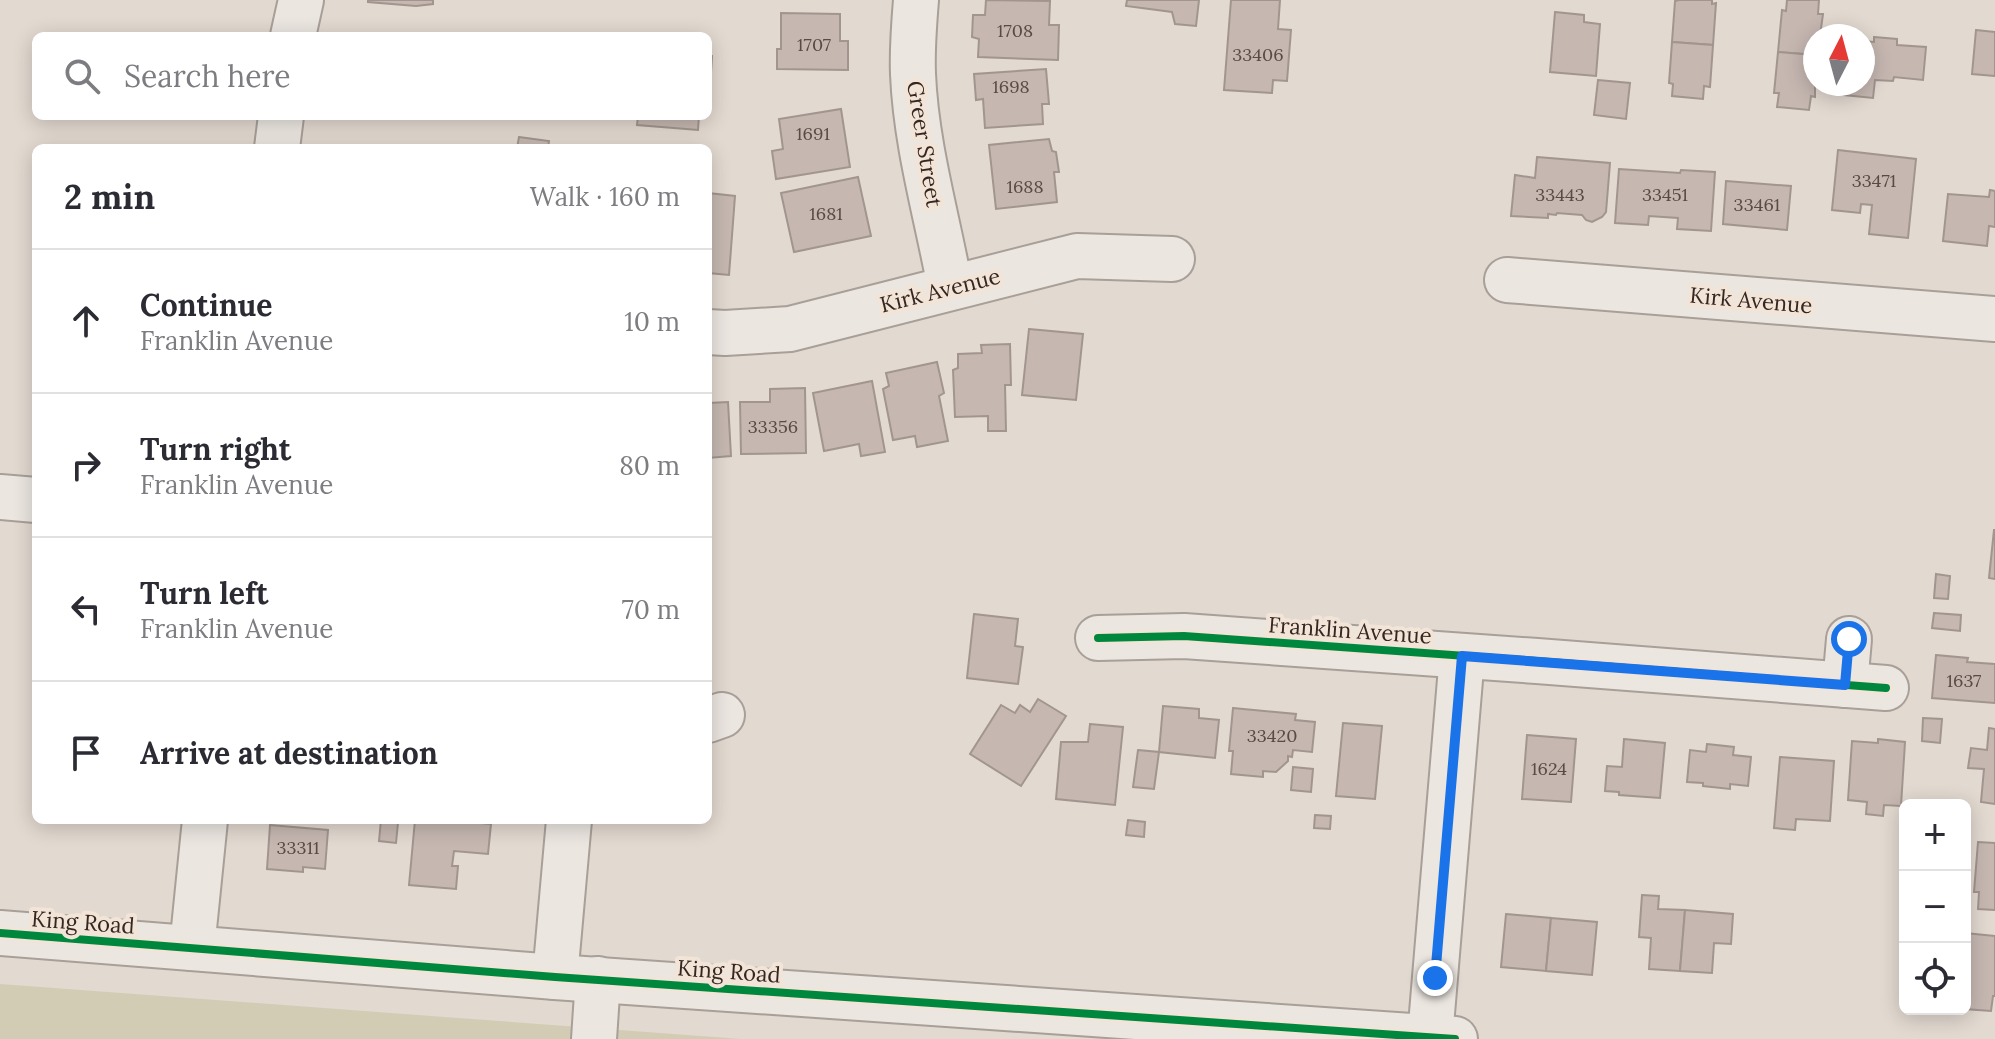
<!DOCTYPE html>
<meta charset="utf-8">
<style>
:root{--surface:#fff;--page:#f2f2f3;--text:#2b2b33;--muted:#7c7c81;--line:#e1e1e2}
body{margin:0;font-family:Lora,serif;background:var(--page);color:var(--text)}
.controls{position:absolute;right:24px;bottom:24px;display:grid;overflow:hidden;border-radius:12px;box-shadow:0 4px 20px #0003}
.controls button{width:72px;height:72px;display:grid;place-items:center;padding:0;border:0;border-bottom:2px solid var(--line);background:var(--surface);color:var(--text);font:40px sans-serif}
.compass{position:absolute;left:1803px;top:24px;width:72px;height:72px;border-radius:50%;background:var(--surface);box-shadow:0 4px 20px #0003;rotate:6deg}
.stop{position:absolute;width:24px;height:24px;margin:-18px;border:6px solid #1a73e8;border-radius:50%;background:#fff}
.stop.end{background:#1a73e8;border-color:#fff;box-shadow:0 2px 8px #0008}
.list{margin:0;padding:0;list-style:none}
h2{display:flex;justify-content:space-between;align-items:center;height:104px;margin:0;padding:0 32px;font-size:34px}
h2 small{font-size:26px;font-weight:400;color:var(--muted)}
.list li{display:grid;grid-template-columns:52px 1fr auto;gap:24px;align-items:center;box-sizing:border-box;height:144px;padding:0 32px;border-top:2px solid var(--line)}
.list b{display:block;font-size:30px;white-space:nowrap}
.list p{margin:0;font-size:26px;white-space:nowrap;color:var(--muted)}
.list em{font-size:26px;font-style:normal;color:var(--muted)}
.icon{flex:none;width:44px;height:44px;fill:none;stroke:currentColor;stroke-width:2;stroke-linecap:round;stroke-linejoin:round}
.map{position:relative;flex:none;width:1995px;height:1039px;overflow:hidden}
.search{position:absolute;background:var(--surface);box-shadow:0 4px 20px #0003;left:32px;top:32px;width:680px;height:88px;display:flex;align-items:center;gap:20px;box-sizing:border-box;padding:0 28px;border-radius:12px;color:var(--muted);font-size:30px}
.panel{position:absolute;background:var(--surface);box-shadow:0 4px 20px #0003;left:32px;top:144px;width:680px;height:680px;border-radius:12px}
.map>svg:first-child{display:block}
.green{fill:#d3ccb4}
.building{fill:#c6b7b1;stroke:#a2958f;stroke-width:2}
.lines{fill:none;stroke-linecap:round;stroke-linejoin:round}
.minor-casing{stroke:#a89f98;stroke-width:48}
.minor{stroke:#ebe6e0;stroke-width:44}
.cycleway-casing{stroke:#f2e4d7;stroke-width:13}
.cycleway{stroke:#00873e;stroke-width:8}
.route{stroke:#1a73e8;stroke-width:10}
.labels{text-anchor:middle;stroke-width:8;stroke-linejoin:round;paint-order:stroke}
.number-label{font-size:18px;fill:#5a4a45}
.street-label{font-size:22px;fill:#362621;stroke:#f2e4d7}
</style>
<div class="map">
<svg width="1995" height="1039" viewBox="0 0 1995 1039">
<rect width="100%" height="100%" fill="#e2d9d0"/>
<polygon class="green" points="0,984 741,1039 0,1039"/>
<g class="building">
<polygon points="368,0 433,0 433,4 416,6 368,2"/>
<polygon points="986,0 1050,1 1049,25 1059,25 1058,60 978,57 979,39 972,37 973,15 985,15"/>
<polygon points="1127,0 1199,0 1196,26 1175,24 1172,12 1126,6"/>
<polygon points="1231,0 1280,0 1278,29 1291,30 1287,81 1273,80 1272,93 1224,90"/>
<polygon points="1679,0 1712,0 1712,4 1716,3 1713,45 1672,42 1675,1"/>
<polygon points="1787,0 1819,0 1818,14 1823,14 1820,36 1815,36 1815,55 1778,52 1782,10 1786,11"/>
<polygon points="1555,12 1584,15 1584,22 1600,24 1596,76 1550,72"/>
<polygon points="781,13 840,14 840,41 848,41 848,70 777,69 777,49 781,49"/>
<polygon points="1976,30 1995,32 1995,76 1972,74"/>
<polygon points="1874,37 1897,39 1897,45 1926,47 1923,80 1894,77 1893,81 1875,80 1873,98 1844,95 1846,84 1863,84 1863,41 1874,42"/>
<polygon points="1672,42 1713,45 1710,87 1704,86 1703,99 1672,96 1673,84 1669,83"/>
<polygon points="1778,52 1815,55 1815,97 1811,96 1809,110 1777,107 1779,93 1774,93"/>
<polygon points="708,55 712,56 709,105 708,105"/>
<polygon points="1046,69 1049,104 1042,104 1043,124 985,128 983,99 976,100 974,74"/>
<polygon points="1598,80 1630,83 1626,119 1594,115"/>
<polygon points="841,109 850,167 776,179 772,151 783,149 779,119"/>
<polygon points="638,116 699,116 698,130 637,125"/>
<polygon points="519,137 549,141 548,148 517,148"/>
<polygon points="1049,139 1052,151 1056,152 1059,172 1054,172 1057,202 996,209 989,145"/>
<polygon points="1838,150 1916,159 1908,238 1869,234 1872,205 1861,204 1860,213 1832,210"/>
<polygon points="1537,157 1610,163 1606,212 1602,217 1592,222 1586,220 1582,215 1557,213 1556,215 1548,214 1548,218 1511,216 1515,175 1535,178"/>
<polygon points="1619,169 1680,173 1681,170 1715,172 1711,231 1677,229 1678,218 1649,216 1648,225 1615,223"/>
<polygon points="858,177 871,236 794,252 781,193"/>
<polygon points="1726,181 1791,186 1787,230 1723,224"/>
<polygon points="1990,190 1995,191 1995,227 1989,226 1987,246 1943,241 1948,194 1989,197"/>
<polygon points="708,193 735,196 729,275 708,273"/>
<polygon points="1029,329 1083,334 1076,400 1022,395"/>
<polygon points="1010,344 1011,385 1005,385 1006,431 988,431 988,416 955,417 953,370 958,368 958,354 982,353 981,345"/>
<polygon points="937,362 944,393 939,396 948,441 917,447 915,436 893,440 883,389 889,386 886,373"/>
<polygon points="872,381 885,452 861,456 859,444 824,451 813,393"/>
<polygon points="805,388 806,453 741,454 740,402 770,402 770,389"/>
<polygon points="728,402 731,456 708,458 708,403"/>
<polygon points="1994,530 1995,530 1995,579 1989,578"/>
<polygon points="1936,574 1950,576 1948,599 1934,598"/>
<polygon points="1934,613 1961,615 1960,631 1932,628"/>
<polygon points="974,614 1018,619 1015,646 1023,647 1018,684 967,678"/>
<polygon points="1936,655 1968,658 1967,662 1995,664 1995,703 1932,698"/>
<polygon points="1038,699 1066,716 1021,786 970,754 1001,705 1015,713 1020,705 1030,712"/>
<polygon points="1163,706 1199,709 1199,718 1219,720 1215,758 1159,752"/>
<polygon points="1233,708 1296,714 1295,720 1315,722 1312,752 1293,750 1292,757 1288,756 1288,761 1276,772 1263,771 1263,777 1231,774 1233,751 1229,751"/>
<polygon points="1923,718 1942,719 1940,743 1922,741"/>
<polygon points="1343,723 1382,726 1375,799 1336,796"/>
<polygon points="1090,724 1123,727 1115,805 1056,799 1061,742 1088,742"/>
<polygon points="1989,728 1995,729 1995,804 1981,802 1984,769 1968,768 1971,748 1987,750"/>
<polygon points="1527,735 1576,739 1571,802 1522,799"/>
<polygon points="1624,739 1665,743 1660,798 1619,795 1619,792 1605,791 1607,766 1622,767"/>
<polygon points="1878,739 1905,742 1901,806 1884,805 1883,816 1866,814 1867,802 1848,800 1852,741 1878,743"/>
<polygon points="1707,744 1734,747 1733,755 1751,757 1748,786 1730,784 1730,789 1703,786 1703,783 1687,782 1690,750 1706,752"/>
<polygon points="1138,750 1159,752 1154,789 1133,787"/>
<polygon points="1780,757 1834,761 1830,821 1796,819 1795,830 1774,828"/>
<polygon points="1293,767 1313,769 1311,792 1291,790"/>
<polygon points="1315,815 1331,816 1330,829 1314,828"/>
<polygon points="381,820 395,820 395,823 398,823 396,843 379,841"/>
<polygon points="415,820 448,820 491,824 488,854 454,851 452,866 458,866 456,889 409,885"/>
<polygon points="1128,820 1145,822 1144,837 1126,835"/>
<polygon points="270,825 328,830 325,869 303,867 303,872 267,869"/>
<polygon points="1978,842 1995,843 1995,910 1978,909 1979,892 1974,892"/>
<polygon points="1642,895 1659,896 1658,909 1685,910 1680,971 1649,969 1651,938 1639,937"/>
<polygon points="1685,910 1733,914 1731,944 1714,943 1712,973 1680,971"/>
<polygon points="1506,914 1551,918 1546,971 1501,967"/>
<polygon points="1551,918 1597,922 1592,975 1546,971"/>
<polygon points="1965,933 1995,936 1995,996 1993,996 1991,1011 1964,1009"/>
</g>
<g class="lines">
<defs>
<g id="minor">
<path d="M916,0C914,24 912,50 913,74C916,146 937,216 950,287"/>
<polyline points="293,36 301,0"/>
<polyline points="277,148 281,116"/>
<polyline points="1507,280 1995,319"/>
<polyline points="708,332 725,333 790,329 1077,256 1172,259"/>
<polyline points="0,497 36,500"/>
<polyline points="1098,638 1184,636 1537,661 1886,688"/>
<polyline points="1845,685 1849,639"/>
<polyline points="708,720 722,715"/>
<polyline points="0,933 555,977 1455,1039"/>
<polyline points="192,948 205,820"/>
<polyline points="555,977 569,820"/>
<polyline points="1430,1037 1462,656"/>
<polyline points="594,1039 598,979"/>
</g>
</defs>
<use href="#minor" class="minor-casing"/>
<use href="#minor" class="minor"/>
<defs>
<g id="cycleway">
<polyline points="1098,638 1184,636 1537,661 1886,688"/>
<polyline points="0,933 555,977 1455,1039"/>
</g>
</defs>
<use href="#cycleway" class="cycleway-casing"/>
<use href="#cycleway" class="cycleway"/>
</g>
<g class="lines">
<polyline class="route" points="1435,978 1462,656 1845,685 1849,639"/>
</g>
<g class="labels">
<g class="number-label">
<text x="1015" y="37">1708</text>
<text x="814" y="51">1707</text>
<text x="1258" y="61">33406</text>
<text x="1011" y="93">1698</text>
<text x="813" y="140">1691</text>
<text x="1874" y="187">33471</text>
<text x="1025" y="193">1688</text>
<text x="1560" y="201">33443</text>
<text x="1665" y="201">33451</text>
<text x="1757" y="211">33461</text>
<text x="826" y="220">1681</text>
<text x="773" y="433">33356</text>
<text x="1964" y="687">1637</text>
<text x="1272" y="742">33420</text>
<text x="1549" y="775">1624</text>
<text x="298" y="854">33311</text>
</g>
<g class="street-label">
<text transform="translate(925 144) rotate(81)" y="8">Greer Street</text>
<text transform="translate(940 290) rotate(-14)" y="8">Kirk Avenue</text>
<text transform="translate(1751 300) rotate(5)" y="8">Kirk Avenue</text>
<text transform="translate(1350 630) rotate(4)" y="8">Franklin Avenue</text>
<text transform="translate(83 922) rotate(4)" y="8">King Road</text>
<text transform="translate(729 971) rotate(4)" y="8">King Road</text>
</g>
</g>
</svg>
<div class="controls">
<button>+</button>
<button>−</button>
<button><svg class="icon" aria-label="locate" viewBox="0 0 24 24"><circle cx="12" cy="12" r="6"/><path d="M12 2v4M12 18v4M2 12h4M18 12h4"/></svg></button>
</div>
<svg class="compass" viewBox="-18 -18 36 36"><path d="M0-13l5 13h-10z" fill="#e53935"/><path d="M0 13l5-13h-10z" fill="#7c7c81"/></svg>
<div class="stop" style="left:1849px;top:639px"></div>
<div class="stop end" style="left:1435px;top:978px"></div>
<div class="search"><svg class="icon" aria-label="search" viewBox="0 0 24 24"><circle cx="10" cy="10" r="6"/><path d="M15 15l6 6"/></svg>Search here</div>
<section class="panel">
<h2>2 min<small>Walk · 160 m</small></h2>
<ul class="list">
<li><svg class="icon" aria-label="ahead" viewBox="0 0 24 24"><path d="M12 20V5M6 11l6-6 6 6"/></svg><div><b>Continue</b><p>Franklin Avenue</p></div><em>10 m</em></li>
<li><svg class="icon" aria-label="right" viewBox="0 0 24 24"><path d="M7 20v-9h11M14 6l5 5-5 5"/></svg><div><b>Turn right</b><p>Franklin Avenue</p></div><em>80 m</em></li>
<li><svg class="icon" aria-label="left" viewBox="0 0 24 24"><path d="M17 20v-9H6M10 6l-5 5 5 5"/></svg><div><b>Turn left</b><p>Franklin Avenue</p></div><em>70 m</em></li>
<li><svg class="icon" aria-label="arrive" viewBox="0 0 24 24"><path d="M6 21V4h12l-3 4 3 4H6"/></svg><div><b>Arrive at destination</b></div></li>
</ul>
</section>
</div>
